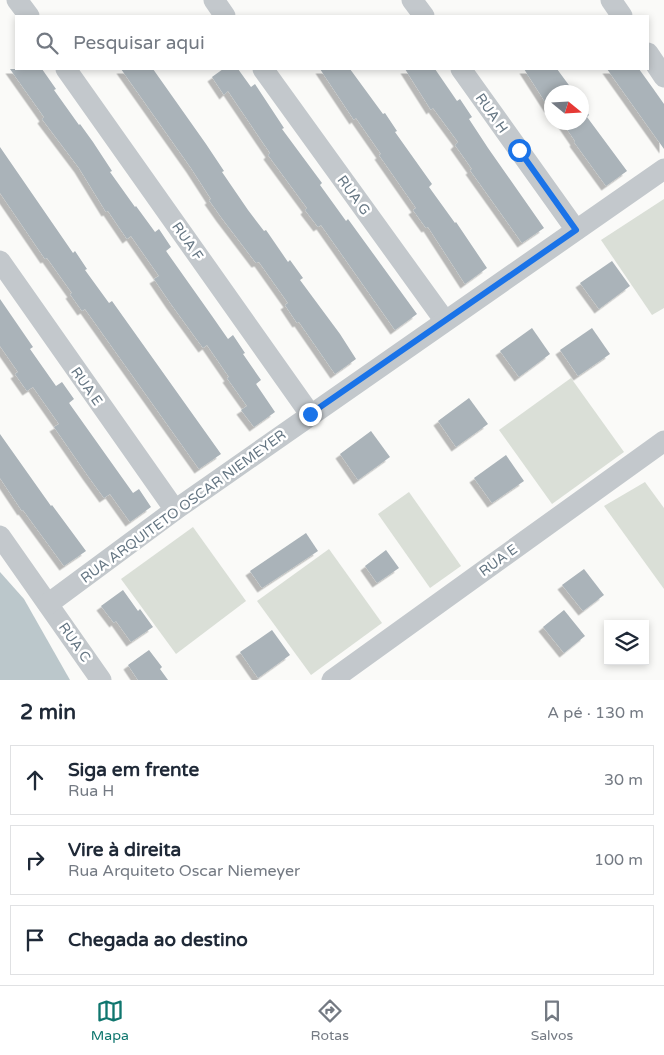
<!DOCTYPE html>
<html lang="pt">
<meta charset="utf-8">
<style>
:root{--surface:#fff;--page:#f2f2f3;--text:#1f2937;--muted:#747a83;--line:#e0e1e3;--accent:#0f766e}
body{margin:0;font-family:"Varela Round",sans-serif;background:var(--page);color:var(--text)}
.controls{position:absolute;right:15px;bottom:15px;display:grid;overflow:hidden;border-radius:0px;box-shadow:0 2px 8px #0003}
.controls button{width:45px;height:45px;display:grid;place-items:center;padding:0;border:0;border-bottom:1px solid var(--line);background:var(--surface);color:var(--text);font:25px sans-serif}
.compass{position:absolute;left:544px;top:85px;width:45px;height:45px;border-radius:50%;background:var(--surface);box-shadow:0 2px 8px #0003;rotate:108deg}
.stop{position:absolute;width:15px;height:15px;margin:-11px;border:4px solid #1a73e8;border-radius:50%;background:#fff}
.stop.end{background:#1a73e8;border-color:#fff;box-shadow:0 1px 5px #0008}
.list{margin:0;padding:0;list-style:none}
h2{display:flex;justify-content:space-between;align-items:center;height:65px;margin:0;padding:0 20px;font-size:21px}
h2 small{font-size:16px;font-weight:400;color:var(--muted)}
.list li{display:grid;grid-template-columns:32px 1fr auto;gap:15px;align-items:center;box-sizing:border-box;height:70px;margin:0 10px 10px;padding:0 10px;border:1px solid var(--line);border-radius:0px}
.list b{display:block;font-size:19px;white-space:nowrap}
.list p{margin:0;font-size:16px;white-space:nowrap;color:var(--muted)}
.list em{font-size:16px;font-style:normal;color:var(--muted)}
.icon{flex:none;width:28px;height:28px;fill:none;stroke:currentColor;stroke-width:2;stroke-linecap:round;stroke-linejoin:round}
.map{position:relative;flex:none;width:664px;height:680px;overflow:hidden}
.search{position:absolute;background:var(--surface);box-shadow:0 2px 8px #0003;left:15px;right:15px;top:15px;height:55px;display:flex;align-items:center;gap:12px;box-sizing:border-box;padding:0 18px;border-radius:0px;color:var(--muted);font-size:19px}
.sheet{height:305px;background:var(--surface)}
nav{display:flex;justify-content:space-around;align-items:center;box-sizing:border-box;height:70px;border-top:1px solid var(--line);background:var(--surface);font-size:14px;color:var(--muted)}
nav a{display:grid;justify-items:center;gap:2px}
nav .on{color:var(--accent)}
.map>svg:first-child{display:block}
.green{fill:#dadfd7}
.water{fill:#bbc7cb}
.building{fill:#aab3b9;filter:url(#shadow)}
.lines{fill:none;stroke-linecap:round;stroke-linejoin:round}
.street{stroke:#c3c8cc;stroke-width:21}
.route{stroke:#1a73e8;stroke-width:6}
.labels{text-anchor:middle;stroke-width:5;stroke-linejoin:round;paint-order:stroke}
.street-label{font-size:14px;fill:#657683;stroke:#fff}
</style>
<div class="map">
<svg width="664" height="680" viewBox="0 0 664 680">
<defs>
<filter id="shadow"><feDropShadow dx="-4.5" dy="4.5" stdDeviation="0" flood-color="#0004"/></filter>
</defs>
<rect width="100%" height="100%" fill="#fafaf8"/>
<g class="green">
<polygon points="664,199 664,308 652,315 601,240"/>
<polygon points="571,378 624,452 552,504 499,430"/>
<polygon points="645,482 664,508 664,589 604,506"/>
<polygon points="409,492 461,566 430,588 378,514"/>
<polygon points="193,527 246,601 176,654 121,579"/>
<polygon points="329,549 382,623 311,675 257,601"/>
</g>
<polygon class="water" points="0,572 24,599 70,680 0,680"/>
<g class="building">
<polygon points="10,69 42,69 56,89 54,90 79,125 80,124 93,142 112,171 110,172 135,207 136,206 155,232 159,229 171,247 166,251 212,316 228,339 233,335 245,353 243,354 261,380 256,384 275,412 254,427 241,410 247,406 227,378 229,377 207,345 203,348 171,304 154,279 159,276 131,236 127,239 108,211 106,212 79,168 42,119 44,117"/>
<polygon points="121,69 153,69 206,144 224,171 222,172 248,210 264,231 266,230 288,262 290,260 303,278 300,280 340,334 356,359 335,374 299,322 297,323 285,305 288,303 259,262 256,263 221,217 209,200 211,199 191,168"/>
<polygon points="223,69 238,69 251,87 255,84 284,128 282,129 322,183 320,185 346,221 348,219 417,314 395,330 321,225 318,227 305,210 307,208 268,155 270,153 228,91 224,95 212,77"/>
<polygon points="320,69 350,69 383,114 385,113 397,131 395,132 432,184 429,187 455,223 456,222 487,268 465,284 428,227 426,228 413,210 416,208 379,155 381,154 356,118 354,120"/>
<polygon points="405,69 435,69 457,101 460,99 472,117 469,119 488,148 544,228 522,243 470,170 472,169 455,145 458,142 433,108 431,110"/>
<polygon points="524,69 557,69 574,92 552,92 552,108 549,108"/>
<polygon points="607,69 639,69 652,87 664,104 664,149"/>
<polygon points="582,104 589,115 587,117 627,171 606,186 574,142 575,141 562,122 582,122"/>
<polygon points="0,147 73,253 75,251 87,269 85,270 109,303 112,301 221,454 199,469 85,309 82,311 70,294 72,293 47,258 45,259 0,193"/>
<polygon points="612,261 630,286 599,309 580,283"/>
<polygon points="0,299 33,347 30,349 56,386 62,382 74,399 69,403 133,493 139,489 151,507 130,522 110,494 104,498 88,476 54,427 59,424 33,387 27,391 15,374 18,372 0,346"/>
<polygon points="532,328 550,354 519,377 500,351"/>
<polygon points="592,328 610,354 578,376 560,350"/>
<polygon points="469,398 488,424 456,447 438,421"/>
<polygon points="371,431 390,457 358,480 340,454"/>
<polygon points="0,434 51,506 52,505 86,551 64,566 23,510 22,511 0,478"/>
<polygon points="506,455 524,481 492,503 474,478"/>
<polygon points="306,533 318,551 262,588 250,571"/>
<polygon points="386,550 399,568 377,583 365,566"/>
<polygon points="584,569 604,595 583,611 562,585"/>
<polygon points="123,590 138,611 140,609 153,627 131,642 116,621 114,623 101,606"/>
<polygon points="564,610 585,636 564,653 543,627"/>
<polygon points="272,630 290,655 258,678 240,652"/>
<polygon points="149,650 162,667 160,669 168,680 138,680 128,665"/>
</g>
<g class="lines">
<g class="street">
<polyline points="17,0 29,16"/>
<polyline points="214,0 225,16"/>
<polyline points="412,0 424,16"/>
<polyline points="611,0 622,16"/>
<polyline points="648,53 664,77"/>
<polyline points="66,69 310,414"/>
<polyline points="263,69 445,321"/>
<polyline points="461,69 576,230"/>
<polyline points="0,261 175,510"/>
<polyline points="0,536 101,680"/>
<polyline points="48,604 175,510 664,169"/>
<polyline points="332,680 664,441"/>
</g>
</g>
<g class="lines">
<polyline class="route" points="310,414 576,230 519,150"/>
</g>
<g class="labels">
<g class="street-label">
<text transform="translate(492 113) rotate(55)" y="5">RUA H</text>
<text transform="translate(354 195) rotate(54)" y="5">RUA G</text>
<text transform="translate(188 241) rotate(55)" y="5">RUA F</text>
<text transform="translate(87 386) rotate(55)" y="5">RUA E</text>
<text transform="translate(183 506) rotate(-36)" y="5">RUA ARQUITETO OSCAR NIEMEYER</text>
<text transform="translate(498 560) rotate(-36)" y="5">RUA E</text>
<text transform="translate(75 642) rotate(55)" y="5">RUA C</text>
</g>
</g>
</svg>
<div class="controls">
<button><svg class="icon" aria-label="layers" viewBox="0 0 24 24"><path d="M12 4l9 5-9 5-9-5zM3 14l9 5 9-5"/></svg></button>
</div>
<svg class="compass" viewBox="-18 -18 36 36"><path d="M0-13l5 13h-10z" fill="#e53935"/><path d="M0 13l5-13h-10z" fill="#747a83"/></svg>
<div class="stop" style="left:519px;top:150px"></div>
<div class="stop end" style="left:310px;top:414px"></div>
<div class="search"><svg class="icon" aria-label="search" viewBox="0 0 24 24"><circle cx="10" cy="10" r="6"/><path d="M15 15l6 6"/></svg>Pesquisar aqui</div>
</div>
<section class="sheet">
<h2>2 min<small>A pé · 130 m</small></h2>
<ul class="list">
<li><svg class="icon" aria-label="ahead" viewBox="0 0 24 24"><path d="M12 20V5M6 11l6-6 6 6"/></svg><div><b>Siga em frente</b><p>Rua H</p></div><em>30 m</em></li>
<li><svg class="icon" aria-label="right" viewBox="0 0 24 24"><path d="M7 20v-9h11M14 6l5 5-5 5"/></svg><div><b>Vire à direita</b><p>Rua Arquiteto Oscar Niemeyer</p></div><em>100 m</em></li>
<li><svg class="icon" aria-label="arrive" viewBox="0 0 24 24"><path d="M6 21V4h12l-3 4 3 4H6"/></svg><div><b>Chegada ao destino</b></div></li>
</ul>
</section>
<nav>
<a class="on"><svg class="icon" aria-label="map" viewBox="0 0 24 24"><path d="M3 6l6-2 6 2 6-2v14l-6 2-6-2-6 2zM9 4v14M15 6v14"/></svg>Mapa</a>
<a><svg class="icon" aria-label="directions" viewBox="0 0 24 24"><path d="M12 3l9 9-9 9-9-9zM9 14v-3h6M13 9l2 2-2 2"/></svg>Rotas</a>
<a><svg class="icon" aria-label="saved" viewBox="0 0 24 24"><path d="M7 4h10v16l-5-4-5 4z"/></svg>Salvos</a>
</nav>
